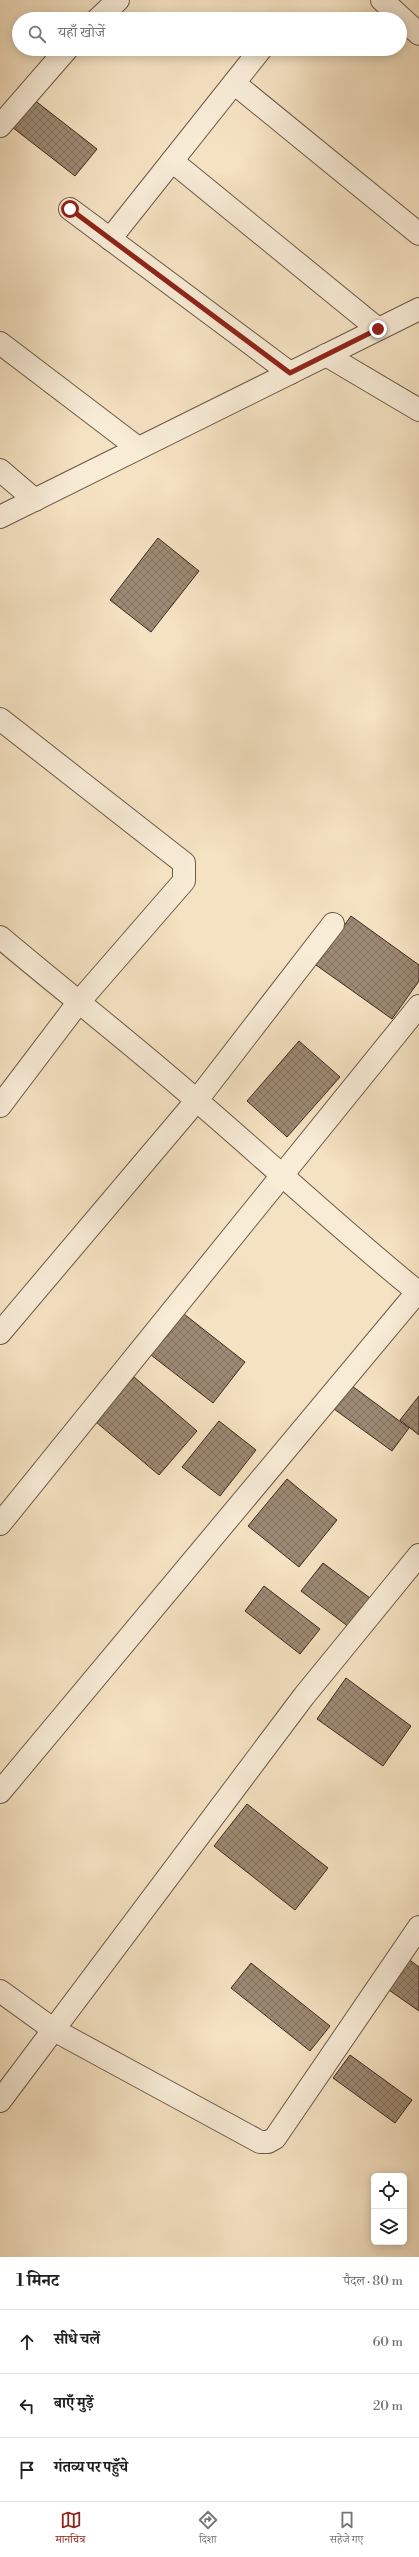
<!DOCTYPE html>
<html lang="hi">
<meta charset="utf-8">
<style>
:root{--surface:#fff;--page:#f6f6f6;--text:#202124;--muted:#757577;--line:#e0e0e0;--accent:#8f2418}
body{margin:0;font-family:"Libre Bodoni","Noto Serif Devanagari",serif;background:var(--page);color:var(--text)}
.controls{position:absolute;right:12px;bottom:12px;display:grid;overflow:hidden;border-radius:6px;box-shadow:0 2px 10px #0003}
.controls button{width:36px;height:36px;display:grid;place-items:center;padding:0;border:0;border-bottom:1px solid var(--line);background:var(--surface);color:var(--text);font:20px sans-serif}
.stop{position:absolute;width:12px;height:12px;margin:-9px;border:3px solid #8f2418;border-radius:50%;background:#fff}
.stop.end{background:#8f2418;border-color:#fff;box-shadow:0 1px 4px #0008}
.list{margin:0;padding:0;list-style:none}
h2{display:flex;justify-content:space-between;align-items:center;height:52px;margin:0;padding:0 16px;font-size:17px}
h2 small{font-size:13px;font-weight:400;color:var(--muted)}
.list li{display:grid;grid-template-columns:26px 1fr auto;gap:12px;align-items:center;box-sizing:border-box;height:64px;padding:0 16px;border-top:1px solid var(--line)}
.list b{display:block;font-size:15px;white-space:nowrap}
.list em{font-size:13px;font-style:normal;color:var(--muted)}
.icon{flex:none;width:22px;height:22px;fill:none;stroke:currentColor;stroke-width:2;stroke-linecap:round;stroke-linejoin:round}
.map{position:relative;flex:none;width:419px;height:2257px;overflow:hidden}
.search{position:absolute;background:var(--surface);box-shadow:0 2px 10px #0003;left:12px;right:12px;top:12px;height:44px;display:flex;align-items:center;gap:10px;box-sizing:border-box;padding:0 14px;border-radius:22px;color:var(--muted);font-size:15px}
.sheet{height:244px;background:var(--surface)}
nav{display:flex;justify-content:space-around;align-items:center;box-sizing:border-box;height:56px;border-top:1px solid var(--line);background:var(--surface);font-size:11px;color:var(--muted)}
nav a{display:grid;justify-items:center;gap:2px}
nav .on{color:var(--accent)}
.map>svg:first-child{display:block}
.building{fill:url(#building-cross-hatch);stroke:#3e2b1f}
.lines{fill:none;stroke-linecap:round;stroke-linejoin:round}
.minor-casing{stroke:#6c5948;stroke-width:24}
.minor{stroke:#f8ecd7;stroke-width:22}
.route{stroke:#8f2418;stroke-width:5}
</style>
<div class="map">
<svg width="419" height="2257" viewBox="0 0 419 2257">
<defs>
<pattern id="building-cross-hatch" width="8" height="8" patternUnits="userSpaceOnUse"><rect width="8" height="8" fill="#9d8a74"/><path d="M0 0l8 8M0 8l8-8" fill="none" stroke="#81715f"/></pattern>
</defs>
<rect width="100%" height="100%" fill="#f5e2c2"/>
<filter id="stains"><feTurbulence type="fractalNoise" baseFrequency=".005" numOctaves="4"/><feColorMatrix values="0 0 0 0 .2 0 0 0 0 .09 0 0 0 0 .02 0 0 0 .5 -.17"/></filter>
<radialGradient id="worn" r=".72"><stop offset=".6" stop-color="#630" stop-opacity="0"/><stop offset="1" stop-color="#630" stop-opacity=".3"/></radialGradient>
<g class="building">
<polygon points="33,99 97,149 75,176 12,127"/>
<polygon points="158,538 199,571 151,632 110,600"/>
<polygon points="351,916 419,965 419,981 392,1019 316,965"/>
<polygon points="299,1041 340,1077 287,1137 247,1101"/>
<polygon points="184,1314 245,1362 213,1403 151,1355"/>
<polygon points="134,1377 197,1431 159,1475 96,1422"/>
<polygon points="352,1386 409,1428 392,1451 334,1409"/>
<polygon points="419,1396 419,1435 400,1420"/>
<polygon points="219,1421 256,1450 220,1496 182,1467"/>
<polygon points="287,1479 337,1520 299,1567 248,1526"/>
<polygon points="323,1563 370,1598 349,1627 301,1591"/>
<polygon points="264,1586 320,1629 300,1654 245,1611"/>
<polygon points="346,1678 411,1726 383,1766 317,1719"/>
<polygon points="247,1804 328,1868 295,1910 214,1846"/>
<polygon points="407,1958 419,1967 419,2011 386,1988"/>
<polygon points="251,1963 330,2026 310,2051 231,1988"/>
<polygon points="350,2055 412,2100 395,2123 333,2078"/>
</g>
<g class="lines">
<defs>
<g id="minor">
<polyline points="382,0 419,34"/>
<polyline points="98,19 118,0"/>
<polyline points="234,83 419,234"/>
<polyline points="0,126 67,49"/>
<polyline points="172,161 378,329"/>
<polyline points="70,209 290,373"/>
<polyline points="110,239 261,49"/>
<polyline points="0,343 138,448"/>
<polyline points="326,355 419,410"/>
<polyline points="0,470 35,500"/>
<polyline points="0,517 419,309"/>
<polyline points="0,719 184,863 184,881 78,1003 0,1106"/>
<path d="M0,937C64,991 131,1043 195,1099C270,1163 342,1231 419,1293"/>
<polyline points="0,1333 197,1100 333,924"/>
<polyline points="0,1524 419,1006"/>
<polyline points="0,1792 419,1290"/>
<polyline points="0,1991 54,2030 260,2142 268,2142 275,2138 419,1927"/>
<polyline points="0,2101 304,1696 419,1555"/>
</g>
</defs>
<use href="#minor" class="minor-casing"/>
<use href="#minor" class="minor"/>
</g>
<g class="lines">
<polyline class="route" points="70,209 290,373 378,329"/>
</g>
<rect width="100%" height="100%" filter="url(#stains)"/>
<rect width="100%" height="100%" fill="url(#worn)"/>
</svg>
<div class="controls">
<button><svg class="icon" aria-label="locate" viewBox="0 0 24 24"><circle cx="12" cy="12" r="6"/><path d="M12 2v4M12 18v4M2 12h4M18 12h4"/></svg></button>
<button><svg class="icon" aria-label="layers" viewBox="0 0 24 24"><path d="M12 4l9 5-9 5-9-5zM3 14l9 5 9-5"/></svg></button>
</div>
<div class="stop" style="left:70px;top:209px"></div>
<div class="stop end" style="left:378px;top:329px"></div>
<div class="search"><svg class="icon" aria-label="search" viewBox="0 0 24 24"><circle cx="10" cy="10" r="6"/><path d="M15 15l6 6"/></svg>यहाँ खोजें</div>
</div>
<section class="sheet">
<h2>1 मिनट<small>पैदल · 80 m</small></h2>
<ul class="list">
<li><svg class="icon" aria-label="ahead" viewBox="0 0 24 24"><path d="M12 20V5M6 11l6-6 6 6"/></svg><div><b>सीधे चलें</b></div><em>60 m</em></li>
<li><svg class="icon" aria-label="left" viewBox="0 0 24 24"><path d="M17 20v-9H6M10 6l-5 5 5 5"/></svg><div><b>बाएँ मुड़ें</b></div><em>20 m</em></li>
<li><svg class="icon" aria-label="arrive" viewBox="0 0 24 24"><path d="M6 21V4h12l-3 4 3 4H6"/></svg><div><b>गंतव्य पर पहुँचे</b></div></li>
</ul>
</section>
<nav>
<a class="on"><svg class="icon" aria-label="map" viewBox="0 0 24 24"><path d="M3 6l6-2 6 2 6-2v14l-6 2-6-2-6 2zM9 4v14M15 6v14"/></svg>मानचित्र</a>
<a><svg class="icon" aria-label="directions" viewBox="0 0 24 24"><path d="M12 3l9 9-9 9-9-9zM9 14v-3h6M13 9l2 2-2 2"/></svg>दिशा</a>
<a><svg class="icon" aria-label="saved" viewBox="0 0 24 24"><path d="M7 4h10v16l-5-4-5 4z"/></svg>सहेजे गए</a>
</nav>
